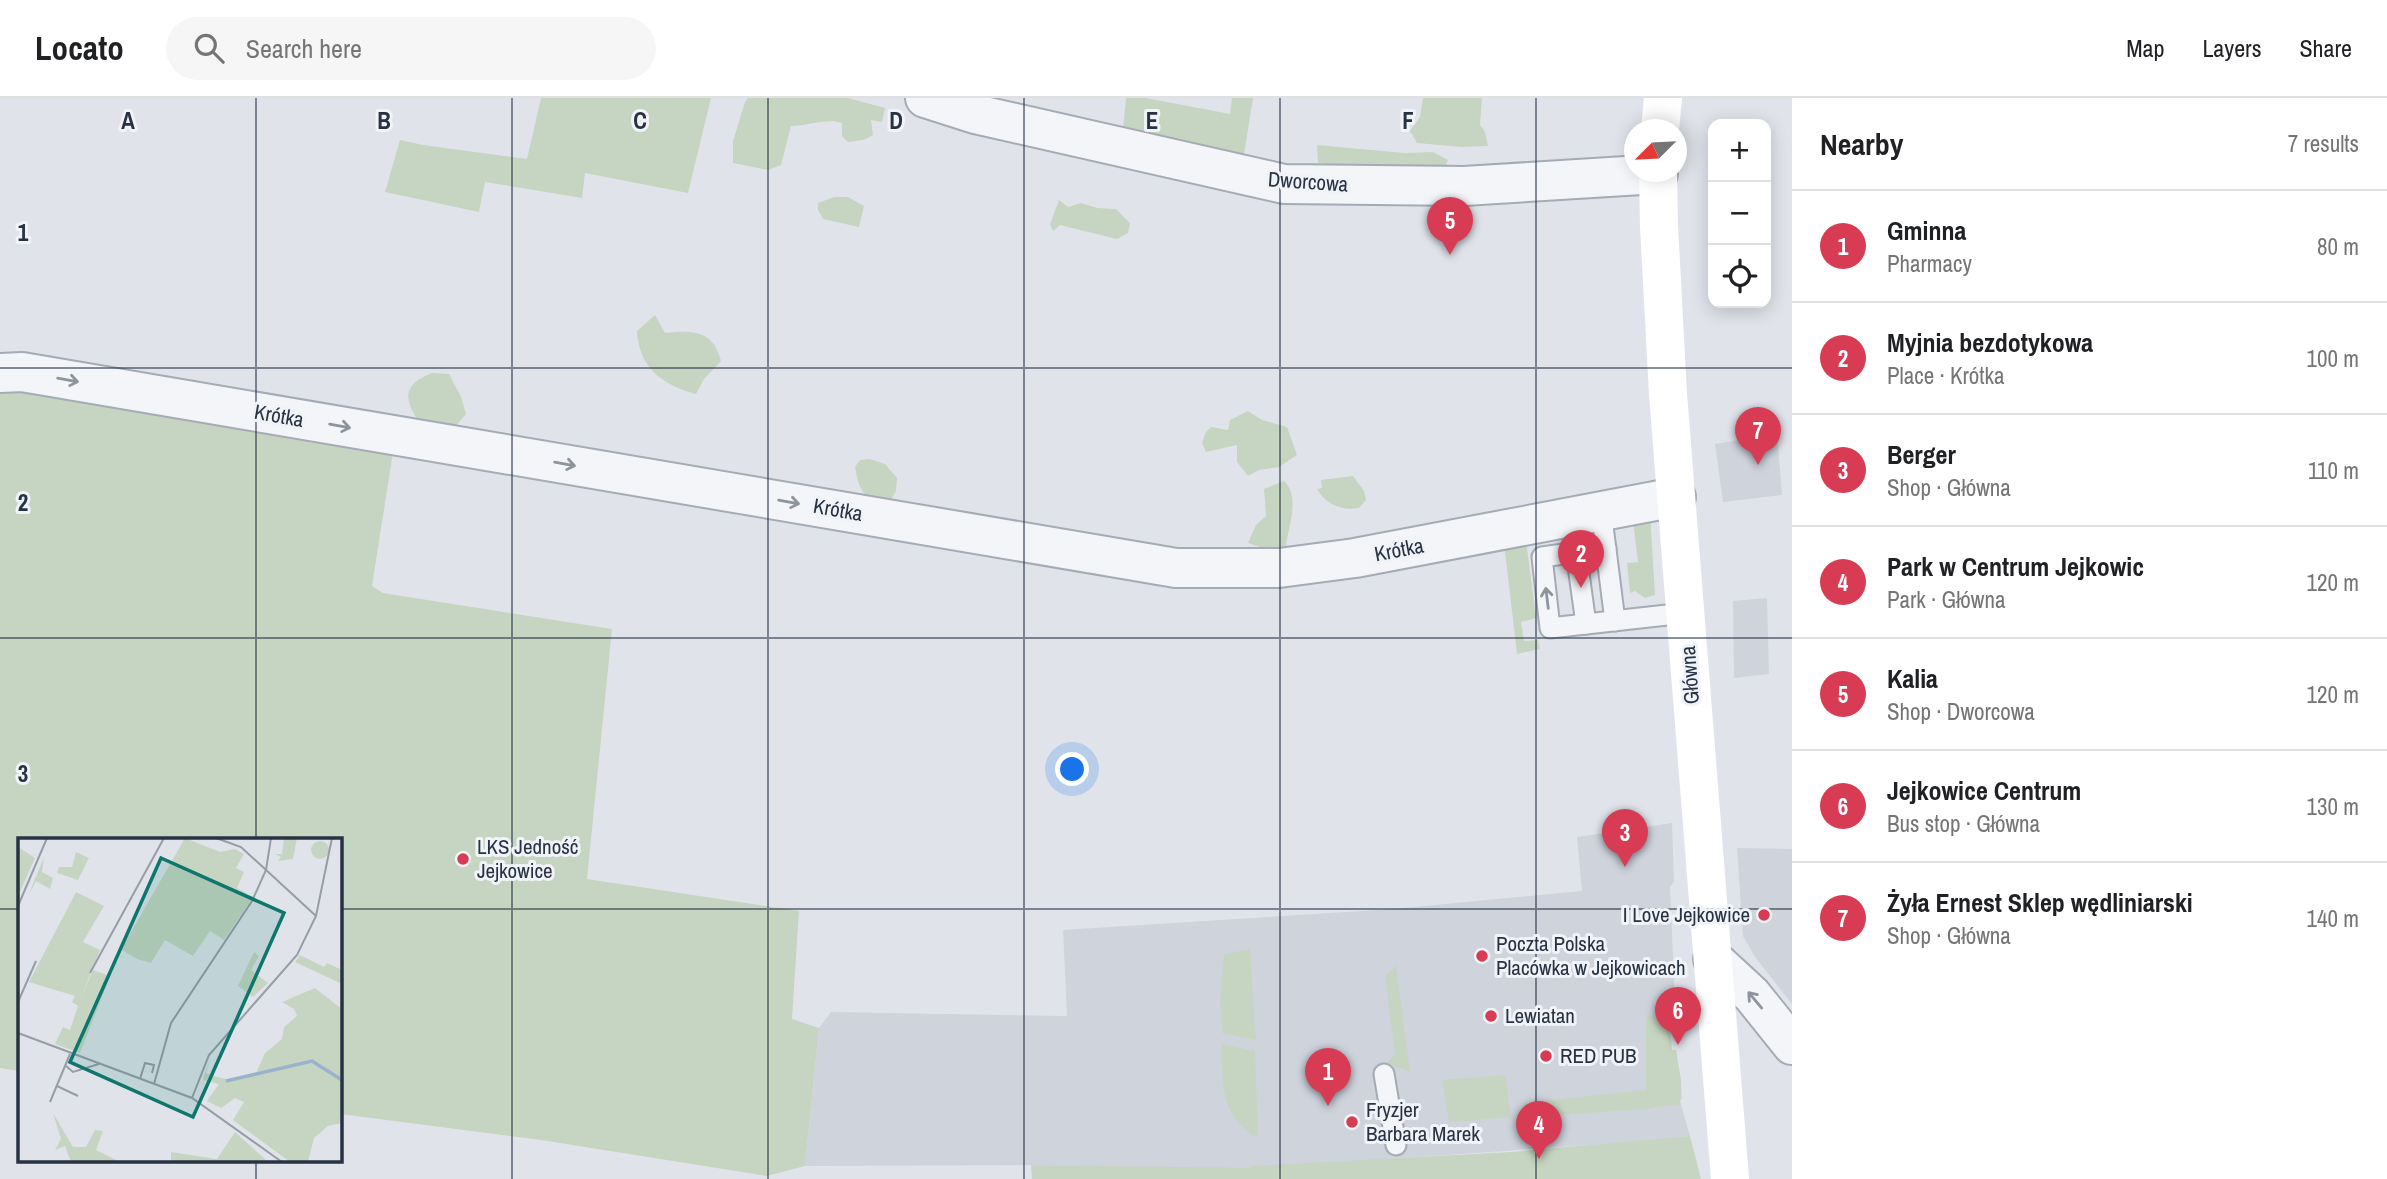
<!DOCTYPE html>
<meta charset="utf-8">
<style>
:root{--surface:#fff;--page:#f6f6f6;--text:#202124;--muted:#757577;--line:#e0e0e0;--accent:#d83c54}
body{margin:0;font-family:"Archivo Narrow",sans-serif;background:var(--page);color:var(--text)}
.controls{position:absolute;right:21px;top:21px;display:grid;overflow:hidden;border-radius:14px;box-shadow:0 4px 18px #0003}
.controls button{width:63px;height:63px;display:grid;place-items:center;padding:0;border:0;border-bottom:2px solid var(--line);background:var(--surface);color:var(--text);font:35px sans-serif}
.compass{position:absolute;left:1624px;top:21px;width:63px;height:63px;border-radius:50%;background:var(--surface);box-shadow:0 4px 18px #0003;rotate:246deg}
.you{position:absolute;left:1073px;top:672px;width:24px;height:24px;margin:-18px;border:5px solid #fff;border-radius:50%;background:#1a73e8;box-shadow:0 0 0 10px #1a73e833}
.badge{display:grid;place-items:center;width:46px;height:46px;border-radius:50%;background:var(--accent);color:#fff;font-size:23px;font-weight:700}
.pin{position:absolute;translate:-50% -58px;filter:drop-shadow(0 2px 4px #0008)}
.pin::after{content:'';position:absolute;top:37px;width:24px;height:21px;background:inherit;clip-path:polygon(0 0,100% 0,50% 100%)}
.list{margin:0;padding:0;list-style:none}
h2{display:flex;justify-content:space-between;align-items:center;height:91px;margin:0;padding:0 28px;font-size:30px}
h2 small{font-size:23px;font-weight:400;color:var(--muted)}
.list li{display:grid;grid-template-columns:46px 1fr auto;gap:21px;align-items:center;box-sizing:border-box;height:112px;padding:0 28px;border-top:2px solid var(--line)}
.list b{display:block;font-size:26px;white-space:nowrap}
.list p{margin:0;font-size:23px;white-space:nowrap;color:var(--muted)}
.list em{font-size:23px;font-style:normal;color:var(--muted)}
.icon{flex:none;width:38px;height:38px;fill:none;stroke:currentColor;stroke-width:2;stroke-linecap:round;stroke-linejoin:round}
.map{position:relative;flex:none;width:1792px;height:1081px;overflow:hidden}
header{display:flex;align-items:center;gap:42px;box-sizing:border-box;height:98px;padding:0 35px;background:var(--surface);border-bottom:2px solid var(--line)}
header strong{font-size:33px}
nav{display:flex;gap:38px;margin-inline-start:auto;font-size:24px}
.search{width:490px;height:63px;background:var(--page);display:flex;align-items:center;gap:18px;box-sizing:border-box;padding:0 24px;border-radius:38px;color:var(--muted);font-size:26px}
main{display:flex}
aside{flex:1;background:var(--surface)}
.map>svg:first-child{display:block}
.built{fill:#ced3dc}
.green{fill:#c6d5c1}
.lines{fill:none;stroke-linecap:round;stroke-linejoin:round}
.lane-casing{stroke:#a5abb5;stroke-width:23}
.street-casing{stroke:#a5abb5;stroke-width:42}
.lane{stroke:#f3f5f8;stroke-width:19}
.street{stroke:#f3f5f8;stroke-width:38}
.secondary{stroke:#fff;stroke-width:38}
.oneway{stroke:#8d949e}
.grid{fill:none;stroke:#273243;stroke-width:2;stroke-opacity:0.55}
.poi-dot{fill:#d83c54;stroke:#f0f3f7;stroke-width:2.5}
.labels{text-anchor:middle;stroke-width:6;stroke-linejoin:round;paint-order:stroke}
.street-label{font-size:21px;fill:#273243;stroke:#f0f3f7}
.poi-label{font-size:21px;fill:#273243;stroke:#f0f3f7;text-anchor:start}
.inset-river{fill:none;stroke:#99b2cd;stroke-width:3.5}
.inset-road{fill:none;stroke:#969da7;stroke-width:2}
.view{fill:#0f766e;fill-opacity:0.15;stroke:#0f766e;stroke-width:3.5}
.inset-edge{fill:none;stroke:#273243;stroke-width:3.5}
.grid-label{font-size:23px;text-anchor:middle;font-weight:bold;fill:#273243;stroke:#f0f3f7;stroke-width:6;stroke-linejoin:round;paint-order:stroke}
</style>
<header>
<strong>Locato</strong>
<div class="search"><svg class="icon" aria-label="search" viewBox="0 0 24 24"><circle cx="10" cy="10" r="6"/><path d="M15 15l6 6"/></svg>Search here</div>
<nav><a>Map</a><a>Layers</a><a>Share</a></nav>
</header>
<main>
<div class="map">
<svg width="1792" height="1081" viewBox="0 0 1792 1081">
<rect width="100%" height="100%" fill="#e0e4ea"/>
<g class="built">
<polygon points="1777,336 1782,397 1723,404 1715,346"/>
<polygon points="1767,500 1769,576 1734,580 1733,503"/>
<polygon points="1672,725 1674,784 1670,789 1676,930 1670,931 1672,952 1676,952 1681,983 1682,1000 1680,1003 1690,1038 1618,1045 1246,1071 1031,1067 805,1068 819,930 831,914 1067,918 1063,832 1394,811 1582,793 1577,739"/>
<polygon points="1737,750 1792,751 1792,906 1755,859 1743,838"/>
</g>
<g class="green">
<polygon points="541,0 711,0 688,95 585,75 582,100 485,84 479,114 385,94 400,42 423,47 527,61"/>
<path d="M748,0H848L885,10L882,24L871,22L873,37L864,42L848,44L842,38V25C828,20 807,28 791,28L781,67L768,72L733,65V43L745,4Z"/>
<polygon points="1126,0 1146,0 1230,16 1232,0 1253,0 1244,56 1197,54 1123,31"/>
<polygon points="1423,0 1482,0 1480,27 1485,34 1488,48 1461,49 1417,45 1410,33 1420,19"/>
<polygon points="1317,47 1405,55 1433,54 1448,62 1442,75 1403,74 1318,65"/>
<polygon points="834,99 848,99 864,108 859,129 823,121 818,112 818,105"/>
<polygon points="1059,102 1068,109 1081,105 1097,110 1116,111 1130,125 1128,135 1117,141 1060,127 1053,133 1050,126"/>
<path d="M655,217L665,235C695,232 713,233 721,263L704,281L696,296C662,287 639,270 637,233Z"/>
<path d="M432,275L449,276L461,299L466,316L453,331L418,322C402,298 405,286 432,275Z"/>
<polygon points="0,286 393,354 372,488 383,495 612,531 587,781 799,813 792,921 819,930 805,1068 767,1078 541,1042 340,1016 340,741 19,741 19,973 0,970"/>
<polygon points="1248,313 1262,322 1287,329 1297,357 1279,369 1259,372 1248,378 1237,364 1237,347 1206,354 1202,345 1206,334 1211,329 1228,332 1230,322"/>
<path d="M870,361L885,366L897,380L896,393L889,405C863,404 859,391 855,369L860,362Z"/>
<path d="M1353,378L1364,393L1366,402L1359,410C1342,413 1326,407 1317,391L1322,390L1321,382Z"/>
<path d="M1284,383C1301,399 1288,429 1286,448L1266,451L1248,445L1256,427L1266,418L1264,391Z"/>
<polygon points="1650,414 1655,497 1645,500 1635,493 1630,495 1627,465 1638,464 1632,415"/>
<polygon points="1526,442 1536,520 1521,524 1524,543 1538,542 1540,551 1517,556 1504,445"/>
<polygon points="1250,851 1256,942 1223,936 1220,904 1224,856"/>
<polygon points="1396,868 1410,974 1387,965 1395,956 1385,878"/>
<polygon points="1672,915 1674,930 1670,931 1672,952 1676,952 1681,983 1680,1006 1645,1011 1527,1019 1523,1005 1646,992 1646,918"/>
<path d="M1221,946L1255,953L1258,1037L1253,1038C1218,1011 1224,987 1221,946Z"/>
<polygon points="1505,977 1511,1019 1449,1024 1442,982"/>
<polygon points="1690,1038 1701,1081 1032,1081 1031,1067 1251,1070 1251,1068 1511,1054"/>
</g>
<g class="lines">
<defs>
<g id="lane">
<polyline points="1601,412 1615,523"/>
<polyline points="1606,450 1542,459 1550,530 1685,515"/>
<polyline points="1576,454 1586,526"/>
<polyline points="1384,976 1396,1047"/>
</g>
<g id="street">
<polyline points="925,0 975,16 1284,86 1464,88 1658,76"/>
<polyline points="0,275 22,274 1176,470 1279,470 1355,460 1676,399"/>
<polyline points="1713,861 1752,897 1792,947"/>
</g>
</defs>
<use href="#lane" class="lane-casing"/>
<use href="#street" class="street-casing"/>
<use href="#lane" class="lane"/>
<use href="#street" class="street"/>
<g class="secondary">
<polyline points="1660,32 1663,0"/>
<polyline points="1658,74 1659,128 1668,296 1730,1081"/>
</g>
</g>
<defs><path id="oneway-shaft" d="M-6 0H5M1.5-3L5.5 0L1.5 3" fill="none" stroke-width="1.6" stroke-linecap="round" stroke-linejoin="round" transform="scale(1.75)"/></defs>
<g class="oneway">
<use href="#oneway-shaft" transform="translate(68 282) rotate(10)"/>
<use href="#oneway-shaft" transform="translate(340 328) rotate(10)"/>
<use href="#oneway-shaft" transform="translate(565 366) rotate(10)"/>
<use href="#oneway-shaft" transform="translate(789 404) rotate(10)"/>
<use href="#oneway-shaft" transform="translate(1547 500) rotate(-97)"/>
<use href="#oneway-shaft" transform="translate(1755 902) rotate(-130)"/>
</g>
<path class="grid" d="M256,0V741M512,0V1081M768,0V1081M1024,0V1081M1280,0V1081M1536,0V1081M0,270H1792M0,540H1792M0,811H19M340,811H1792M256,1062V1081"/>
<g class="poi-dot">
<circle cx="463" cy="761" r="7"/>
<circle cx="1764" cy="817" r="7"/>
<circle cx="1482" cy="858" r="7"/>
<circle cx="1491" cy="918" r="7"/>
<circle cx="1546" cy="958" r="7"/>
<circle cx="1352" cy="1024" r="7"/>
</g>
<g class="labels">
<g class="street-label">
<text transform="translate(1308 84) rotate(4)" y="7">Dworcowa</text>
<text transform="translate(279 318) rotate(10)" y="7">Krótka</text>
<text transform="translate(838 412) rotate(10)" y="7">Krótka</text>
<text transform="translate(1399 452) rotate(-11)" y="7">Krótka</text>
<text transform="translate(1690 577) rotate(-94)" y="7">Główna</text>
</g>
<g class="poi-label">
<text x="477" y="756">LKS Jedność<tspan x="477" dy="24">Jejkowice</tspan></text>
<text x="1750" y="824" text-anchor="end">I Love Jejkowice</text>
<text x="1496" y="853">Poczta Polska<tspan x="1496" dy="24">Placówka w Jejkowicach</tspan></text>
<text x="1505" y="925">Lewiatan</text>
<text x="1560" y="965">RED PUB</text>
<text x="1366" y="1019">Fryzjer<tspan x="1366" dy="24">Barbara Marek</tspan></text>
</g>
</g>
<g transform="translate(18 740)">
<rect width="324" height="324" fill="#e0e4ea"/>
<path d="M167,0L202,14L217,11L226,16L218,30L226,34L219,50L235,59L206,102L192,93L175,118L147,102L133,125L119,121L104,112L105,108ZM266,0H279L275,21L260,23L263,19L257,16H264ZM293 12a9 9 0 1 1 18 0a9 9 0 1 1-18 0ZM0,9L17,20L0,58ZM58,14L71,20L60,42L39,35L41,29H54ZM26,19L24,34L35,40L32,51L18,43L10,58ZM58,54L86,68L65,104L82,112L62,162L75,132L92,138L62,215L37,206L45,189L52,192L60,168L54,164L57,158L11,144ZM236,114L241,118L233,132L250,145L235,159L220,148ZM282,117L306,129L309,125L324,132V146L277,124ZM297,150L324,171V285L310,288L296,300L290,324H272L215,282L226,264L217,260L203,270L189,263L201,246L185,242L186,237L192,222L188,235L199,239L213,242L238,235L247,215L264,201L266,189L279,178L276,171L264,164ZM35,275L55,309H68L77,292L85,293L78,312L102,324H53L47,308L37,312L43,301ZM217,294L250,324H153V314L199,321Z" fill="#c6d5c1"/>
<path class="inset-river" d="M208,243L294,223L324,242"/>
<path class="inset-road" d="M198,0L223,9L298,78M0,68L29,0M72,135L146,0M0,164L18,123M0,195L174,260L264,324M48,228L55,234L81,226M122,241L127,225L136,227L134,235M136,246L153,185L234,63L248,32L253,0M39,248L60,258M174,260L191,217L279,117L298,78L314,0M32,264L52,216"/>
<path class="view" d="M143,20L266,75L175,279L52,224Z"/>
<rect width="324" height="324" class="inset-edge"/>
</g>
<g class="grid-label">
<text x="128" y="31">A</text>
<text x="384" y="31">B</text>
<text x="640" y="31">C</text>
<text x="896" y="31">D</text>
<text x="1152" y="31">E</text>
<text x="1408" y="31">F</text>
<text x="23" y="143">1</text>
<text x="23" y="413">2</text>
<text x="23" y="684">3</text>
</g>
</svg>
<div class="controls">
<button>+</button>
<button>−</button>
<button><svg class="icon" aria-label="locate" viewBox="0 0 24 24"><circle cx="12" cy="12" r="6"/><path d="M12 2v4M12 18v4M2 12h4M18 12h4"/></svg></button>
</div>
<svg class="compass" viewBox="-18 -18 36 36"><path d="M0-13l5 13h-10z" fill="#e53935"/><path d="M0 13l5-13h-10z" fill="#757577"/></svg>
<div class="you"></div>
<div class="pin badge" style="left:1328px;top:1008px">1</div>
<div class="pin badge" style="left:1581px;top:490px">2</div>
<div class="pin badge" style="left:1625px;top:769px">3</div>
<div class="pin badge" style="left:1539px;top:1061px">4</div>
<div class="pin badge" style="left:1450px;top:157px">5</div>
<div class="pin badge" style="left:1678px;top:947px">6</div>
<div class="pin badge" style="left:1758px;top:367px">7</div>
</div>
<aside>
<h2>Nearby<small>7 results</small></h2>
<ul class="list">
<li><span class="badge">1</span><div><b>Gminna</b><p>Pharmacy</p></div><em>80 m</em></li>
<li><span class="badge">2</span><div><b>Myjnia bezdotykowa</b><p>Place · Krótka</p></div><em>100 m</em></li>
<li><span class="badge">3</span><div><b>Berger</b><p>Shop · Główna</p></div><em>110 m</em></li>
<li><span class="badge">4</span><div><b>Park w Centrum Jejkowic</b><p>Park · Główna</p></div><em>120 m</em></li>
<li><span class="badge">5</span><div><b>Kalia</b><p>Shop · Dworcowa</p></div><em>120 m</em></li>
<li><span class="badge">6</span><div><b>Jejkowice Centrum</b><p>Bus stop · Główna</p></div><em>130 m</em></li>
<li><span class="badge">7</span><div><b>Żyła Ernest Sklep wędliniarski</b><p>Shop · Główna</p></div><em>140 m</em></li>
</ul>
</aside>
</main>
